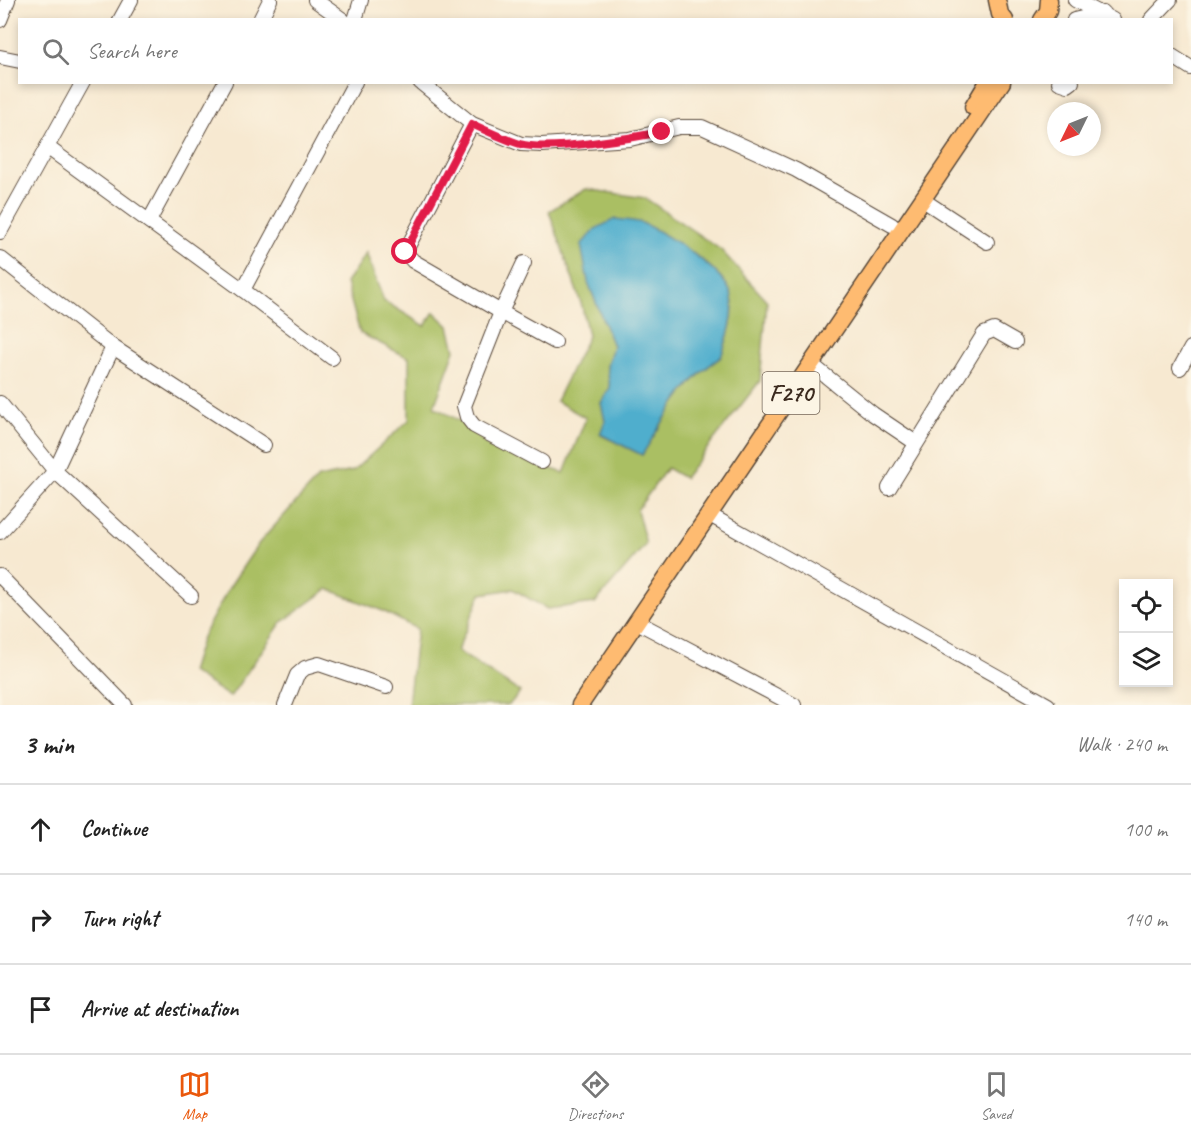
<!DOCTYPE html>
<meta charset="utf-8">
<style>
:root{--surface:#fff;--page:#f2f2f2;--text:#222;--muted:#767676;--line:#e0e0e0;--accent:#ea580c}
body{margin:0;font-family:Caveat,sans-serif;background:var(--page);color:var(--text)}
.controls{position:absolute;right:18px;bottom:18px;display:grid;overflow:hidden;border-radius:0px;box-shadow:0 3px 9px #0003}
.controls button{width:54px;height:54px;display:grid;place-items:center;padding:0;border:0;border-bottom:2px solid var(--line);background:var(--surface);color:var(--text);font:30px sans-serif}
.compass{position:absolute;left:1047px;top:102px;width:54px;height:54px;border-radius:50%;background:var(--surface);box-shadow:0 3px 9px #0003;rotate:227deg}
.stop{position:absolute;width:18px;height:18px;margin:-14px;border:4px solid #e11d48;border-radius:50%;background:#fff}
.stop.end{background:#e11d48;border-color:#fff;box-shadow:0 2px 6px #0008}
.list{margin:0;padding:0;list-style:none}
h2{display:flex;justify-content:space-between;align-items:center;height:78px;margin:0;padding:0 24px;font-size:26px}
h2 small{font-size:20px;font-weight:400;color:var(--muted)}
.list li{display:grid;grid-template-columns:39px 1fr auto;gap:18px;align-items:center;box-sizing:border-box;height:90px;padding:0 24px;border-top:2px solid var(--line)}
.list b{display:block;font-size:22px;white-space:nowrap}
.list em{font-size:20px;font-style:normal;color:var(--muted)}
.icon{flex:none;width:33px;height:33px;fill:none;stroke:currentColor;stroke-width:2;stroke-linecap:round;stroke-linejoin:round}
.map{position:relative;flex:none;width:1191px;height:705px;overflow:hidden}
.search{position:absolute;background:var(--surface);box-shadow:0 3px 9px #0003;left:18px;right:18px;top:18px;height:66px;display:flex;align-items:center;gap:15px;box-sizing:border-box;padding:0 21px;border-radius:0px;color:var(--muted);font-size:22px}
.sheet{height:348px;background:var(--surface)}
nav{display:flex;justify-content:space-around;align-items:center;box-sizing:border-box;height:84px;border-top:2px solid var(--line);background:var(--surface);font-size:16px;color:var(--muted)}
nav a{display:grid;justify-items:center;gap:3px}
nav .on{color:var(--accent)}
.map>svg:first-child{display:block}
.green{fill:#aabf64;stroke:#727441;stroke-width:1.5;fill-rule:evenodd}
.water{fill:#4faecd;stroke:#456c76;stroke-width:1.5}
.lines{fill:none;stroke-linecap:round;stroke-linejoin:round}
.minor-casing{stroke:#574739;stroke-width:16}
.major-casing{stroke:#574739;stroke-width:19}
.minor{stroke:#fff;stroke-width:14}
.major{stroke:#febb71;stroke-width:16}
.route{stroke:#e11d48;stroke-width:8}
.labels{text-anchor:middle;stroke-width:6;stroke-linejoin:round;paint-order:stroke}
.shield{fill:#fcf5e5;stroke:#75675a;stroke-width:1.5}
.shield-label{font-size:24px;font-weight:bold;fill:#3b2a1e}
</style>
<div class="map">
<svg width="1191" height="705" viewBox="0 0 1191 705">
<rect width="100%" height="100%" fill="#fcf5e5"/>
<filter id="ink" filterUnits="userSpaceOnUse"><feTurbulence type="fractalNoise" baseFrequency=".0167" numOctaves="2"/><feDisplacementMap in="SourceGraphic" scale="12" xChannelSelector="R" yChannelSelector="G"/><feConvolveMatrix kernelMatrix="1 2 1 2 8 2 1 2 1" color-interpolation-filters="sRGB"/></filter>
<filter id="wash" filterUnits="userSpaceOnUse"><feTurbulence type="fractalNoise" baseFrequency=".008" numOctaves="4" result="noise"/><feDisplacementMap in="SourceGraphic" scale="24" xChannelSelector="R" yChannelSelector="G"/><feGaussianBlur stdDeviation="1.35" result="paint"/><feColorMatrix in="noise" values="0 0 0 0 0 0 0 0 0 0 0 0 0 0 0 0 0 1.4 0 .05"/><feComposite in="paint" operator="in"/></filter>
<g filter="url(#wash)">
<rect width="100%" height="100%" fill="#f7e9d1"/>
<path class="green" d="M586,189L645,198L721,250L767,301L760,381L684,478L667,468L637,510L646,544L595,603L547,609L513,589L481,594L457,651L520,692L509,705H408L417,629L383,611L328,589L281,623L230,697L191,672L202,637L230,586L259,543L318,478L353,471L409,420V358L360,333L346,283L366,253L384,301L425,326L434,312L449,326L455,350L434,407L466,424L490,448L564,473L586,418L556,401L588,336L582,306L549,211ZM640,222C665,235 726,268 732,297C736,316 727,339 721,357C685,381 665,419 642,455L601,435L605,421L601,403L610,388L607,366L613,346L588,282Z"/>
<path class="water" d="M615,219C624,220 634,220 642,223C666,234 729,272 732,298C735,318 727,339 721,357C684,381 665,419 642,455L600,434L605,421L601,403L610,388L607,366L613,346L588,282L581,245L595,229Z"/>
</g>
<g filter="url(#ink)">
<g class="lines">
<defs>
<g id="minor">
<polyline points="315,0 343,20"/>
<polyline points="1075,0 1113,20"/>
<polyline points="0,20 8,0"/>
<polyline points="120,20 131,0"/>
<polyline points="260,20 270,0"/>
<polyline points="355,20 361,0"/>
<polyline points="1074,20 1103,13"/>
<polyline points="1151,20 1170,0"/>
<polyline points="1172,56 1191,68"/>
<polyline points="0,57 20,61"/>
<polyline points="420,82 472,124 521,144 542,145 630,139 679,127 702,127 796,170 892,225"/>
<polyline points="1059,82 1068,85 1072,82"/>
<polyline points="472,124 405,252 413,261 501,312 464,406 467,417 474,426 542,462"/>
<polyline points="47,147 243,290 332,358"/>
<polyline points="923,200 987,242"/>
<polyline points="149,221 225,82"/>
<polyline points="0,232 83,82"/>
<polyline points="0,258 113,347 264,445"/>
<polyline points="524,263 501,312 555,342"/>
<polyline points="243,290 355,82"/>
<polyline points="811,364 873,414 916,443"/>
<polyline points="1180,368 1191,348"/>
<polyline points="0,403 55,471 191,596"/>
<polyline points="889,488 984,334 994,330 1015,342"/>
<polyline points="708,514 1048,705"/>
<polyline points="0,532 55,471 113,347"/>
<polyline points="0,576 125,705"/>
<polyline points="637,622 794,705"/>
<polyline points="285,705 297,675 305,668 319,664 386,687"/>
</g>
<g id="major">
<polyline points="997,0 1000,14 1005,20"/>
<polyline points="1042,20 1048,11 1049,0"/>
<polyline points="973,107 988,82"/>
<polyline points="580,705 1002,82"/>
</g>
</defs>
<use href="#minor" class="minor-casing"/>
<use href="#major" class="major-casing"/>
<use href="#minor" class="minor"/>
<use href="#major" class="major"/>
</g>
</g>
<g class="lines" filter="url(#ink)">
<path class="route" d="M405,252L472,124C487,131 504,139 520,144C548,152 632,138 662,132"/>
</g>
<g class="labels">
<rect class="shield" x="762.5" y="372" width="57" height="42" rx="4.5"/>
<g class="shield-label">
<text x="791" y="401">F270</text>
</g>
</g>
</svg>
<div class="controls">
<button><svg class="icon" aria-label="locate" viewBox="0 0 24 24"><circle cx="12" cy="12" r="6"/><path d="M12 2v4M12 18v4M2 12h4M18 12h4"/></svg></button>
<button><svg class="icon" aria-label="layers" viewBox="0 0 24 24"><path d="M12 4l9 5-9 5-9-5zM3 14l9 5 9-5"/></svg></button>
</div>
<svg class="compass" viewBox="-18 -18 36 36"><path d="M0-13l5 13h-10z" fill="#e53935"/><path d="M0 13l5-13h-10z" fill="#767676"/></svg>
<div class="stop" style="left:405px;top:252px"></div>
<div class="stop end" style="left:662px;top:132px"></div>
<div class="search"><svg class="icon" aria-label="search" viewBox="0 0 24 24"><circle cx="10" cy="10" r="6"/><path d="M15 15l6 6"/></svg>Search here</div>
</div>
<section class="sheet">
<h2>3 min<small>Walk · 240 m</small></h2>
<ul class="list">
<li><svg class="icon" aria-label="ahead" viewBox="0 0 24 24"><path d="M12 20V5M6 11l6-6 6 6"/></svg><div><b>Continue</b></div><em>100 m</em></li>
<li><svg class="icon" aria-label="right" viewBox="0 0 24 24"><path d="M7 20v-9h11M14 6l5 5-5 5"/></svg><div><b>Turn right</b></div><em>140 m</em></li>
<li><svg class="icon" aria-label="arrive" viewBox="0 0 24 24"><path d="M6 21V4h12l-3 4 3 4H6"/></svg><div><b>Arrive at destination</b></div></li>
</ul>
</section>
<nav>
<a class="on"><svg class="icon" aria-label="map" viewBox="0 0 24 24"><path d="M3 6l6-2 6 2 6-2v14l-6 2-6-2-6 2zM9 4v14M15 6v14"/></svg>Map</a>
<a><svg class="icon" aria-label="directions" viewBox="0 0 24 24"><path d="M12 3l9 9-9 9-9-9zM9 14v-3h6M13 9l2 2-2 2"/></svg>Directions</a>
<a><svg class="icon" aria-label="saved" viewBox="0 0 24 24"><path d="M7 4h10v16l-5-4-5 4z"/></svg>Saved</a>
</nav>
